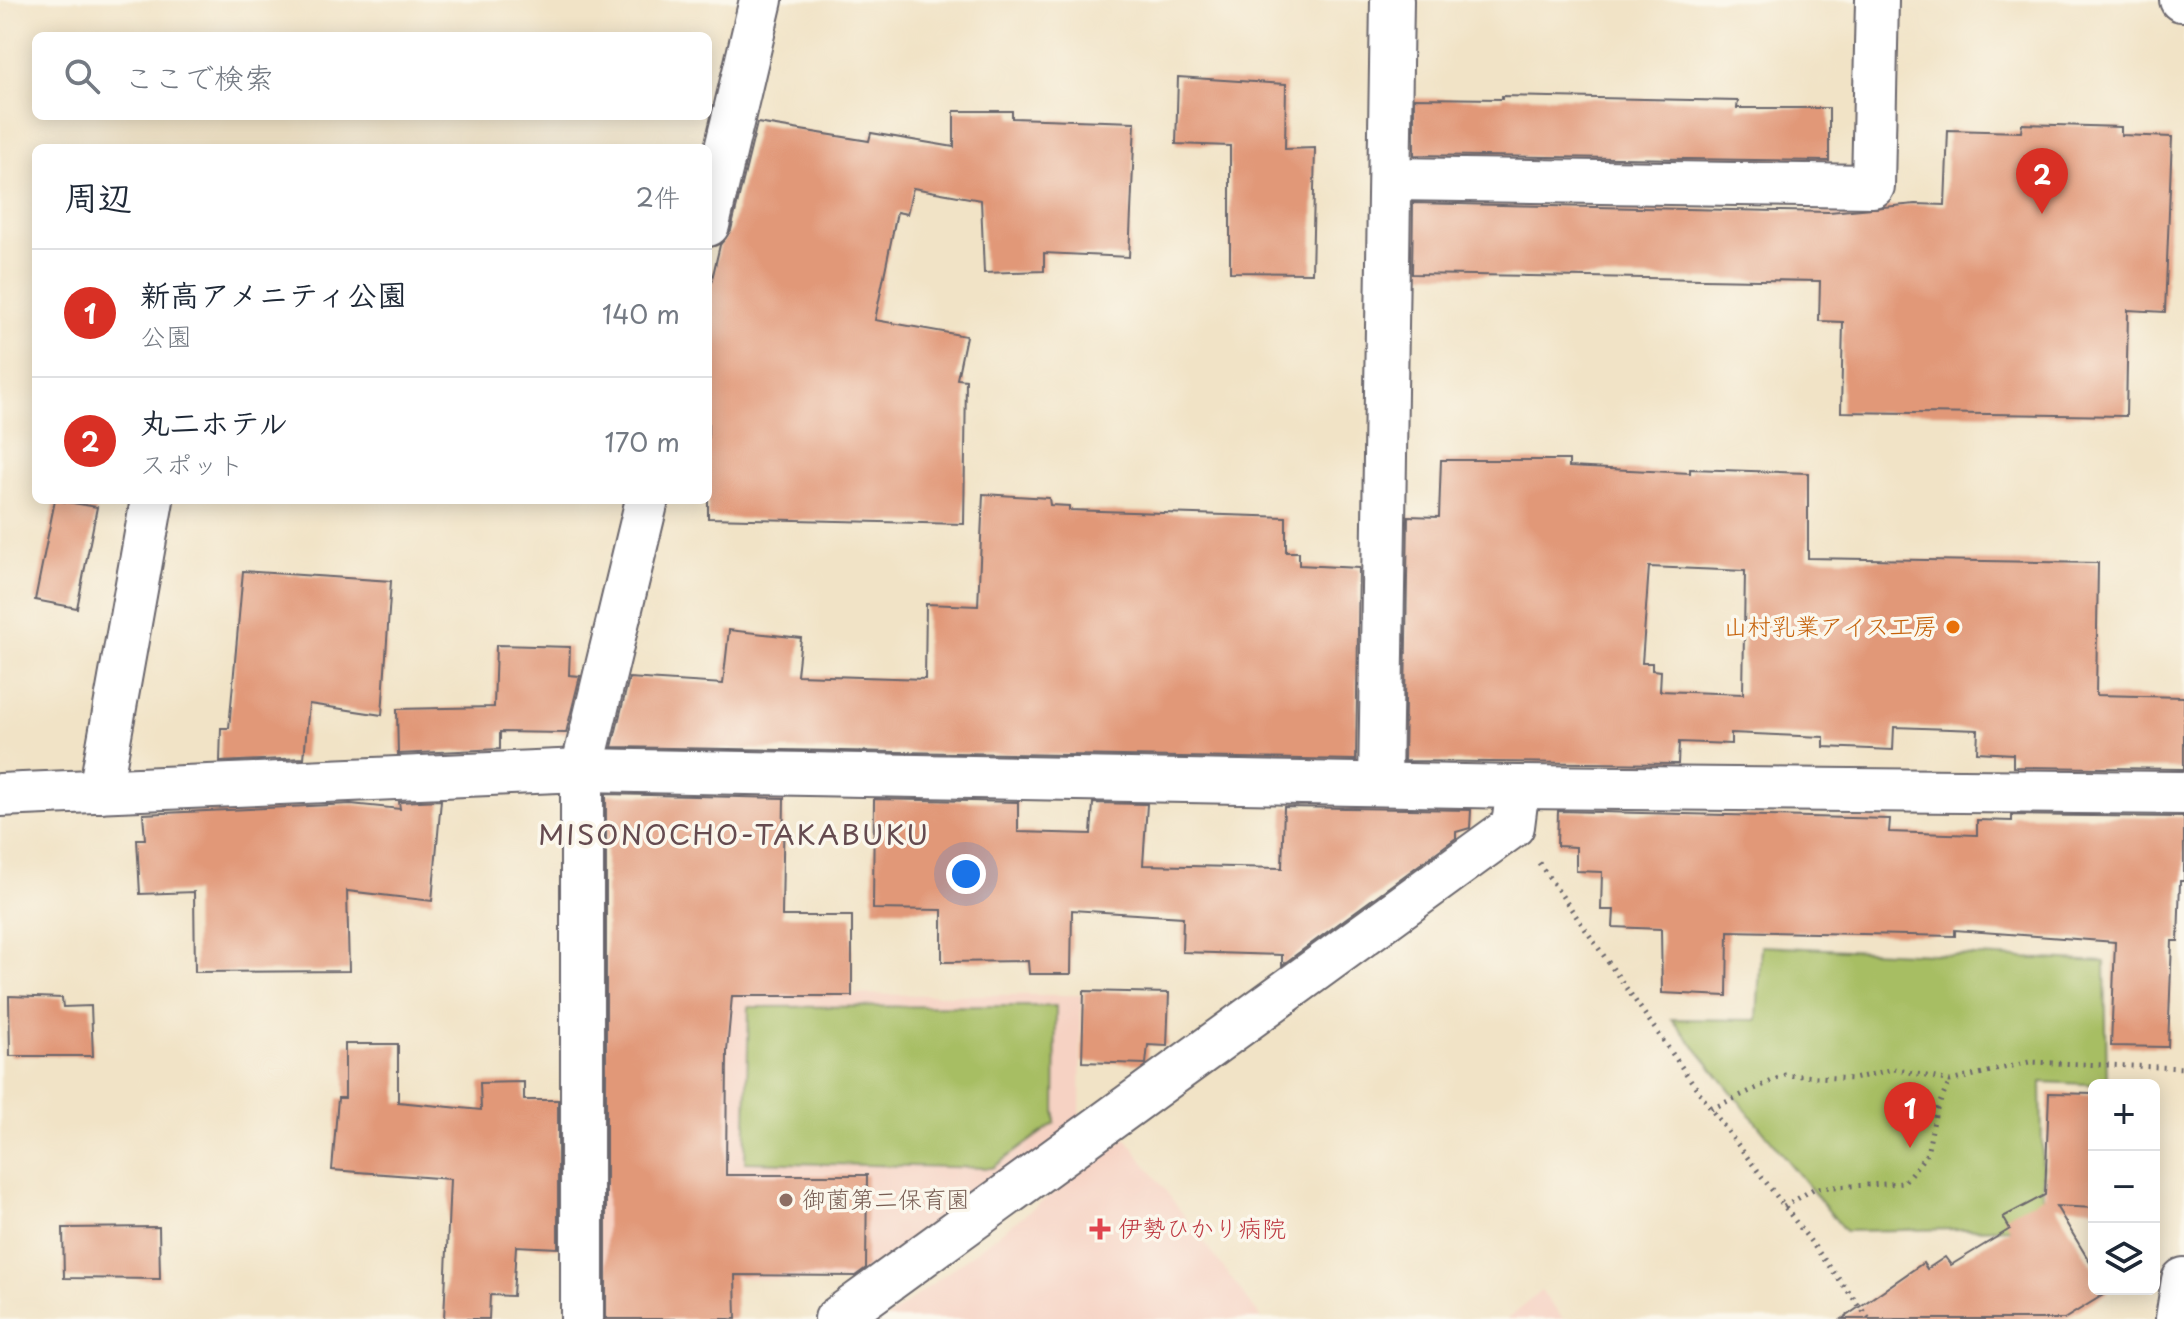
<!DOCTYPE html>
<html lang="ja">
<meta charset="utf-8">
<style>
:root{--surface:#fff;--page:#f6f6f7;--text:#1f2937;--muted:#747a83;--line:#e0e1e3;--accent:#d93025}
body{margin:0;font-family:"Playpen Sans","Klee One",sans-serif;background:var(--page);color:var(--text)}
.controls{position:absolute;right:24px;bottom:24px;display:grid;overflow:hidden;border-radius:12px;box-shadow:0 4px 20px #0003}
.controls button{width:72px;height:72px;display:grid;place-items:center;padding:0;border:0;border-bottom:2px solid var(--line);background:var(--surface);color:var(--text);font:40px sans-serif}
.you{position:absolute;left:966px;top:874px;width:28px;height:28px;margin:-20px;border:6px solid #fff;border-radius:50%;background:#1a73e8;box-shadow:0 0 0 12px #1a73e833}
.badge{display:grid;place-items:center;width:52px;height:52px;border-radius:50%;background:var(--accent);color:#fff;font-size:26px;font-weight:700}
.pin{position:absolute;translate:-50% -66px;filter:drop-shadow(0 2px 4px #0008)}
.pin::after{content:'';position:absolute;top:42px;width:28px;height:24px;background:inherit;clip-path:polygon(0 0,100% 0,50% 100%)}
.list{margin:0;padding:0;list-style:none}
h2{display:flex;justify-content:space-between;align-items:center;height:104px;margin:0;padding:0 32px;font-size:34px}
h2 small{font-size:26px;font-weight:400;color:var(--muted)}
.list li{display:grid;grid-template-columns:52px 1fr auto;gap:24px;align-items:center;box-sizing:border-box;height:128px;padding:0 32px;border-top:2px solid var(--line)}
.list b{display:block;font-size:30px;white-space:nowrap}
.list p{margin:0;font-size:26px;white-space:nowrap;color:var(--muted)}
.list em{font-size:26px;font-style:normal;color:var(--muted)}
.icon{flex:none;width:44px;height:44px;fill:none;stroke:currentColor;stroke-width:2;stroke-linecap:round;stroke-linejoin:round}
.map{position:relative;flex:none;width:2184px;height:1319px;overflow:hidden}
.search{position:absolute;background:var(--surface);box-shadow:0 4px 20px #0003;left:32px;top:32px;width:680px;height:88px;display:flex;align-items:center;gap:20px;box-sizing:border-box;padding:0 28px;border-radius:12px;color:var(--muted);font-size:30px}
.panel{position:absolute;background:var(--surface);box-shadow:0 4px 20px #0003;left:32px;top:144px;width:680px;height:360px;border-radius:12px}
.map>svg:first-child{display:block}
.built{fill:#f6d2c3}
.green{fill:#a7be63;stroke:#64704f;stroke-width:2}
.building{fill:#e19878;fill-rule:evenodd}
.lines{fill:none;stroke-linecap:round;stroke-linejoin:round}
.minor-casing{stroke:#6a666c;stroke-width:46}
.tertiary-casing{stroke:#6a666c;stroke-width:48}
.path{stroke:#6a666c;stroke-width:5;stroke-dasharray:2 6;stroke-linecap:butt}
.minor{stroke:#fff;stroke-width:42}
.tertiary{stroke:#fff;stroke-width:44}
.food-dot{fill:#e8710a;stroke:#fbf7ec;stroke-width:3}
.education-dot{fill:#8d6e63;stroke:#fbf7ec;stroke-width:3}
.health-dot{fill:#e0444e;stroke:#fbf7ec;stroke-width:3}
.labels{text-anchor:middle;stroke-width:7;stroke-linejoin:round;paint-order:stroke}
.food-label{font-size:24px;fill:#c56008;stroke:#fbf7ec;text-anchor:end}
.education-label{font-size:24px;fill:#785e54;stroke:#fbf7ec;text-anchor:start}
.health-label{font-size:24px;fill:#be3a42;stroke:#fbf7ec;text-anchor:start}
.quarter-label{font-size:28px;letter-spacing:2px;fill:#654b50;stroke:#fbf7ec}
</style>
<div class="map">
<svg width="2184" height="1319" viewBox="0 0 2184 1319">
<rect width="100%" height="100%" fill="#fbf7ec"/>
<filter id="ink" filterUnits="userSpaceOnUse"><feTurbulence type="fractalNoise" baseFrequency=".0125" numOctaves="2"/><feDisplacementMap in="SourceGraphic" scale="16" xChannelSelector="R" yChannelSelector="G"/><feConvolveMatrix kernelMatrix="1 2 1 2 8 2 1 2 1" color-interpolation-filters="sRGB"/></filter>
<filter id="wash" filterUnits="userSpaceOnUse"><feTurbulence type="fractalNoise" baseFrequency=".006" numOctaves="4" result="noise"/><feDisplacementMap in="SourceGraphic" scale="32" xChannelSelector="R" yChannelSelector="G"/><feGaussianBlur stdDeviation="1.8" result="paint"/><feColorMatrix in="noise" values="0 0 0 0 0 0 0 0 0 0 0 0 0 0 0 0 0 1.4 0 .05"/><feComposite in="paint" operator="in"/></filter>
<g filter="url(#wash)">
<rect width="100%" height="100%" fill="#f1e3c6"/>
<g class="built">
<polygon points="602,994 1081,995 1080,1127 866,1282 591,1273"/>
<polygon points="1126,1138 1262,1319 886,1319"/>
<polygon points="1541,1291 1563,1319 1507,1319"/>
</g>
<g class="green">
<polygon points="1761,946 2105,962 2107,1085 2041,1082 2043,1210 2022,1228 1845,1231 1672,1019 1757,1020"/>
<polygon points="1056,1006 1055,1123 992,1168 745,1162 749,1007"/>
</g>
<g id="blocks">
<g class="building">
<polygon points="1178,77 1286,84 1285,149 1315,148 1312,273 1230,272 1230,146 1176,144"/>
<polygon points="1502,96 1738,101 1737,108 1829,108 1829,161 1414,155 1414,98 1502,99"/>
<polygon points="954,111 1012,111 1012,118 1135,122 1129,257 1044,253 1044,271 984,273 981,200 913,188 907,214 897,212 875,320 966,336 957,379 966,380 964,524 708,518 708,296 720,245 731,230 757,123 869,141 871,133 954,147"/>
<polygon points="2022,124 2121,127 2121,135 2172,137 2165,312 2128,310 2126,416 1841,412 1843,322 1819,321 1820,281 1412,274 1413,203 1829,212 1916,204 1945,205 1948,130 2021,132"/>
<path d="M1441,460H1569V467L1690,473V469L1808,473V558L2098,563L2096,695L2184,697V769L2013,767V754L1977,752L1978,730L1894,727L1893,750L1824,747V737L1731,733V744L1679,742L1678,764L1404,761L1408,516L1439,517ZM1649,567L1745,571L1743,694L1660,691L1661,671L1652,670V663H1642Z"/>
<polygon points="983,494 1049,498 1050,505 1069,506 1069,510 1286,517 1286,552 1299,552 1299,565 1359,568 1356,760 612,747 629,678 723,684 729,630 801,638 797,675 925,679 926,604 978,606"/>
<polygon points="55,500 97,507 77,608 35,600"/>
<polygon points="243,571 391,581 382,715 309,704 304,758 220,762 221,728 229,728"/>
<polygon points="496,645 570,647 569,675 580,676 566,733 500,732 500,749 398,754 397,709 494,707"/>
<polygon points="606,794 784,798 782,916 852,916 852,996 732,996 727,1051 726,1175 867,1175 866,1268 855,1276 735,1275 736,1319 606,1319"/>
<polygon points="874,799 1018,802 1018,832 1091,834 1093,803 1147,804 1143,865 1282,868 1284,807 1471,810 1470,828 1456,832 1456,838 1282,965 1282,955 1182,952 1183,917 1072,910 1071,974 1029,974 1028,961 942,962 942,910 873,909"/>
<polygon points="441,800 432,901 347,891 349,971 195,972 194,892 140,894 137,839 145,839 143,814 351,804 400,809 399,802"/>
<polygon points="1558,811 1890,819 1889,832 1977,835 1977,820 2012,821 2012,815 2184,817 2184,881 2180,881 2178,941 2172,941 2168,1047 2111,1046 2115,942 1955,930 1955,936 1728,931 1727,996 1662,993 1661,929 1613,927 1614,910 1601,910 1602,872 1576,871 1576,847 1557,846"/>
<polygon points="1084,991 1169,993 1167,1046 1148,1045 1146,1064 1082,1062"/>
<polygon points="9,996 62,998 63,1007 91,1006 93,1056 10,1056"/>
<polygon points="345,1044 398,1044 398,1102 481,1110 480,1083 524,1082 524,1100 558,1100 558,1248 516,1246 513,1296 490,1295 489,1319 444,1319 450,1179 332,1170 338,1098 345,1098"/>
<polygon points="2049,1093 2094,1094 2094,1208 2056,1206 2094,1269 2094,1289 2106,1289 2108,1292 2064,1319 1842,1319 1923,1263 1927,1269 1945,1257 1951,1265 2010,1229 2003,1217 2045,1195"/>
<polygon points="159,1227 160,1279 64,1278 63,1228"/>
</g>
</g>
</g>
<g filter="url(#ink)">
<use href="#blocks" fill-opacity="0" stroke="#6a666c" stroke-width="2"/>
<g class="lines">
<defs>
<g id="minor">
<polyline points="2181,0 2184,0"/>
<polyline points="1391,179 1873,186 1877,0"/>
<polyline points="708,225 761,0"/>
<polyline points="1380,784 1392,0"/>
<polyline points="100,791 152,500"/>
<polyline points="0,795 582,770 1518,787 2184,793"/>
<polyline points="582,1319 582,770 647,500"/>
<polyline points="836,1319 1513,826 1518,787"/>
</g>
<polyline id="tertiary" points="2178,1319 2184,1280"/>
</defs>
<use href="#minor" class="minor-casing"/>
<use href="#tertiary" class="tertiary-casing"/>
<g class="path">
<polyline points="1539,863 1711,1109 1869,1319"/>
<polyline points="1711,1109 1785,1075 1853,1079 1894,1069 1950,1081 2029,1062 2184,1068"/>
<polyline points="1784,1207 1815,1188 1903,1183 1927,1154 1936,1111 1950,1081"/>
</g>
<use href="#minor" class="minor"/>
<use href="#tertiary" class="tertiary"/>
</g>
</g>
<circle class="food-dot" cx="1953" cy="627" r="8"/>
<circle class="education-dot" cx="786" cy="1200" r="8"/>
<path class="health-dot" d="M1096 1217h8v8h8v8h-8v8h-8v-8h-8v-8h8z"/>
<g class="labels">
<g class="food-label">
<text x="1937" y="635">山村乳業アイス工房</text>
</g>
<g class="education-label">
<text x="802" y="1208">御薗第二保育園</text>
</g>
<g class="health-label">
<text x="1118" y="1237">伊勢ひかり病院</text>
</g>
<g class="quarter-label">
<text x="734" y="845">MISONOCHO-TAKABUKU</text>
</g>
</g>
</svg>
<div class="controls">
<button>+</button>
<button>−</button>
<button><svg class="icon" aria-label="layers" viewBox="0 0 24 24"><path d="M12 4l9 5-9 5-9-5zM3 14l9 5 9-5"/></svg></button>
</div>
<div class="you"></div>
<div class="pin badge" style="left:1910px;top:1148px">1</div>
<div class="pin badge" style="left:2042px;top:214px">2</div>
<div class="search"><svg class="icon" aria-label="search" viewBox="0 0 24 24"><circle cx="10" cy="10" r="6"/><path d="M15 15l6 6"/></svg>ここで検索</div>
<section class="panel">
<h2>周辺<small>2件</small></h2>
<ul class="list">
<li><span class="badge">1</span><div><b>新高アメニティ公園</b><p>公園</p></div><em>140 m</em></li>
<li><span class="badge">2</span><div><b>丸二ホテル</b><p>スポット</p></div><em>170 m</em></li>
</ul>
</section>
</div>
